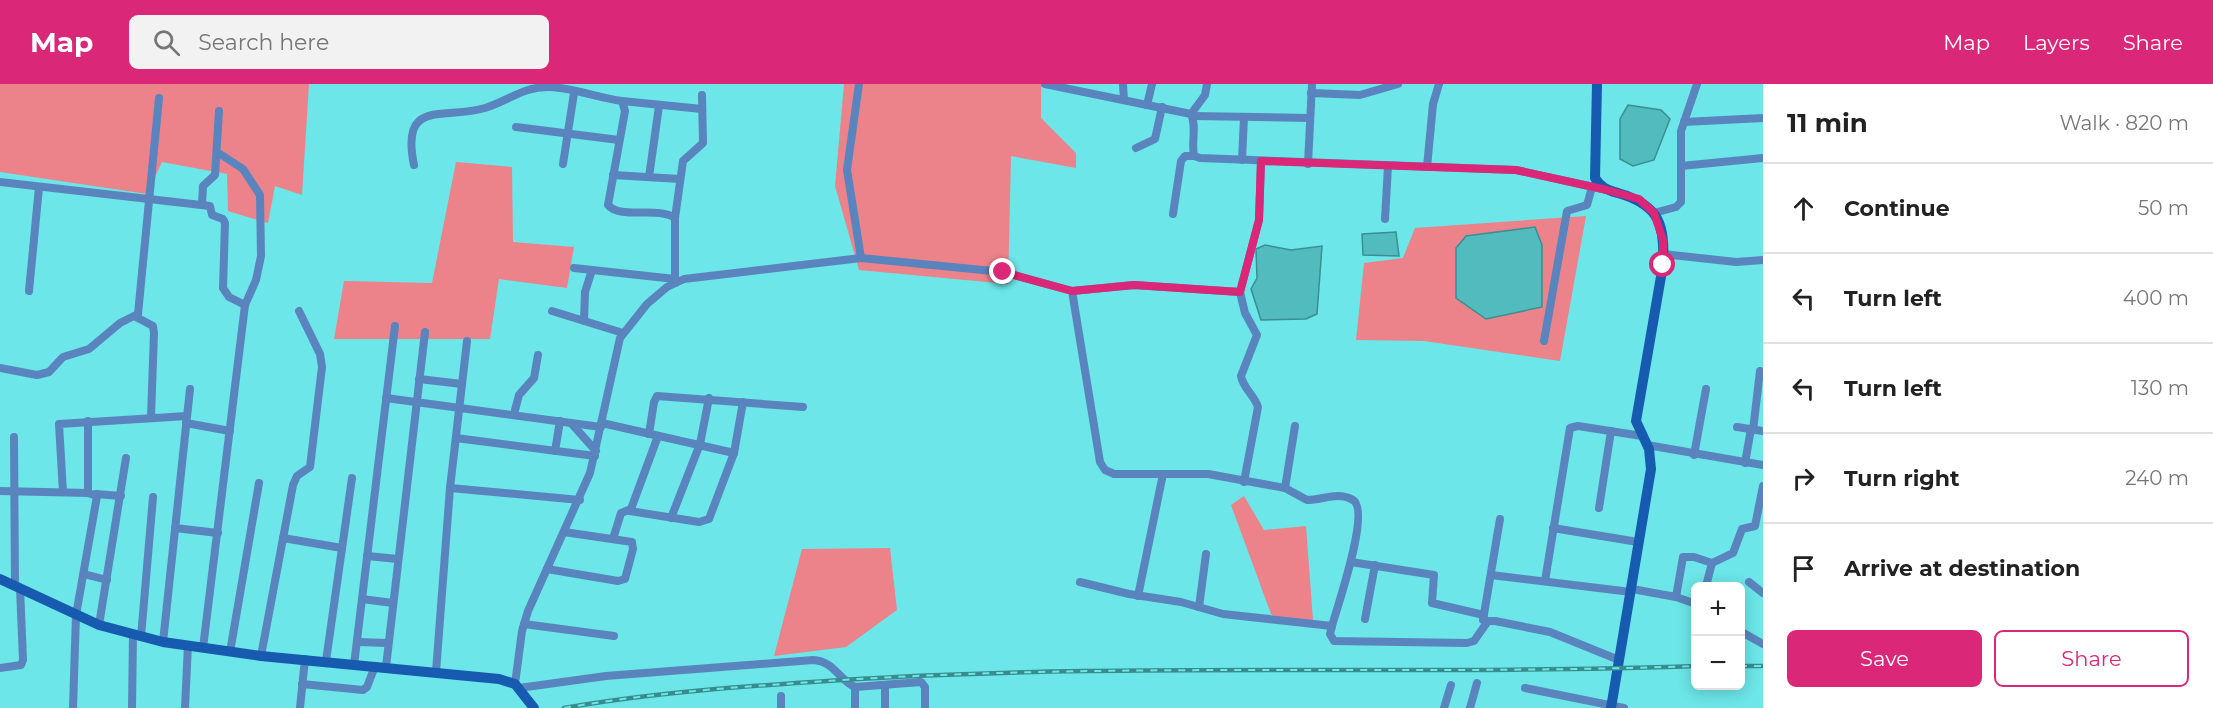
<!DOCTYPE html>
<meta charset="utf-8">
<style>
:root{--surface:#fff;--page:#f2f2f2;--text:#222;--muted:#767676;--line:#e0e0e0;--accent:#db2777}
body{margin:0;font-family:Montserrat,sans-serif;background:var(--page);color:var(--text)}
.controls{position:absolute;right:18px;bottom:18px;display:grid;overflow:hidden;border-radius:9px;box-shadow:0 3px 15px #0003}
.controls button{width:54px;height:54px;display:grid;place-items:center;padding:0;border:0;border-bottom:2px solid var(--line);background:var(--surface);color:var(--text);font:30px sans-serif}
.stop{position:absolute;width:18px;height:18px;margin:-14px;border:4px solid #db2777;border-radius:50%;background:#fff}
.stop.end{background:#db2777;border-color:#fff;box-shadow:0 2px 6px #0008}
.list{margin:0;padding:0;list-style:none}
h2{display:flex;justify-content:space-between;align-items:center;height:78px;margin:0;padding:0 24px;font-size:26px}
h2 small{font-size:20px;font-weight:400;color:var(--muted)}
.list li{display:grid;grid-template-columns:39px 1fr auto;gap:18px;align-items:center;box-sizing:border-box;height:90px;padding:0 24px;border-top:2px solid var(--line)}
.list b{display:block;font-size:22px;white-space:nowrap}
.list em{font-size:20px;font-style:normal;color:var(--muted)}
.actions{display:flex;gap:12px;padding:18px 24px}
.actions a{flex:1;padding:14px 0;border:2px solid var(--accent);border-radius:9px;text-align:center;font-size:21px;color:var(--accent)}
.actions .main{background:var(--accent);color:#fff}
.icon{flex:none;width:33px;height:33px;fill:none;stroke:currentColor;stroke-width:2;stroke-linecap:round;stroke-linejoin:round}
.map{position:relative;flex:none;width:1763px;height:624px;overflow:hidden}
header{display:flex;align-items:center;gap:36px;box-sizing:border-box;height:84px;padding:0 30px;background:var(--accent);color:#fff}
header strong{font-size:28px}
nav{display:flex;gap:33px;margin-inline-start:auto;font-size:21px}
.search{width:420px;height:54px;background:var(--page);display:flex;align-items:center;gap:15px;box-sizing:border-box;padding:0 21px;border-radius:9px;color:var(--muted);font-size:22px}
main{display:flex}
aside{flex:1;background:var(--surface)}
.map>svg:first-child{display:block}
.green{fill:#ec838a}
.water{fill:#51bbbd;stroke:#398f91;stroke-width:1.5}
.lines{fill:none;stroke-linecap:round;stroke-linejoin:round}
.street{stroke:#5a84bd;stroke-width:8}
.secondary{stroke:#165bb0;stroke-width:10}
.rail-casing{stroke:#398c8d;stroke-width:4.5}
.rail{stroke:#6ce6e8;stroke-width:2;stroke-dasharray:7;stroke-linecap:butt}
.route{stroke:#db2777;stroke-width:8}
</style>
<header>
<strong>Map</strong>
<div class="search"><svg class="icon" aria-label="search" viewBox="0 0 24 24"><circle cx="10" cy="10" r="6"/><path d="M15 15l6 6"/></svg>Search here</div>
<nav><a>Map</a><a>Layers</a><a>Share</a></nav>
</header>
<main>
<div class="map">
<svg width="1763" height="624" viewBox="0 0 1763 624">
<rect width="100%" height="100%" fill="#6ce6e8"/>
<g class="green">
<polygon points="0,0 309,0 302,111 275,102 268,139 228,127 227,90 162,78 147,110 0,88"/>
<polygon points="844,0 1041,0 1041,34 1076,69 1076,84 1011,72 1008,200 859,186 835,102"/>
<polygon points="456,78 512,83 513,158 574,163 567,204 499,195 490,255 334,255 344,197 432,199"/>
<polygon points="1586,132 1560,277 1424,257 1356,256 1364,179 1403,174 1415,144"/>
<polygon points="1244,412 1264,446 1306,442 1313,536 1279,536 1271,530 1231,421"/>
<polygon points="890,464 897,526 846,563 774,572 802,465"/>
</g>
<g class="water">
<polygon points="1628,21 1661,26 1670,35 1654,76 1633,82 1620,75 1620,35"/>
<polygon points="1535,143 1542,161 1542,223 1486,235 1456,214 1456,164 1466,152"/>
<polygon points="1396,148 1399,172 1363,171 1362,150"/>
<polygon points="1265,161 1291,166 1322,162 1317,230 1306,235 1261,236 1251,205 1257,194 1256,165"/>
</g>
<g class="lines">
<g class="street">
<polyline points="859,0 847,86 861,174"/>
<path d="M1045,0L1191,30C1197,43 1191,58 1194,72L1200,74L1516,86L1607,106"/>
<polyline points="1123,0 1124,16"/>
<polyline points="1311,9 1360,11 1398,0"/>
<polyline points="622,17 702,25"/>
<polyline points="1147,21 1152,0"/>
<polyline points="1191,30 1205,11 1207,0"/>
<polyline points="1193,32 1310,34"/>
<polyline points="1684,38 1763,34"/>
<polyline points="516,43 619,56"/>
<polyline points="1136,64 1155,55 1162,23"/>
<polyline points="1242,76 1244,33"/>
<polyline points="563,80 574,9"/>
<polyline points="1308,80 1312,0"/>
<path d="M414,81C400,14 444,36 485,24C508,17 524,2 550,3C574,4 598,14 622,17L625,27L608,121C620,136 658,122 675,134V199"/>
<polyline points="1681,82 1763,74"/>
<polyline points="1427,83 1433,20 1439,0"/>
<polyline points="613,91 680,95"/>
<polyline points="649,93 659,22"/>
<polyline points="0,98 210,122 212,131 223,135 225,139 223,204 229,213 245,221"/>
<polyline points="202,120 203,102 215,91 219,27"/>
<polyline points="1654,129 1676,123 1681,118 1681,47 1697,0"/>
<polyline points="1173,130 1181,77 1185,72 1194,72"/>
<polyline points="675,134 683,77 703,59 702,11"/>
<polyline points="1385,135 1388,82"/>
<polyline points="1663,170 1736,178 1763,176"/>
<polyline points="574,184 675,195"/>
<polyline points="29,207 39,103"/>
<polyline points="1072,207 1134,201 1240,208"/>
<polyline points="552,227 623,249"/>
<polyline points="136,233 153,242 154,249 151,333"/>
<polyline points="584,237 585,208 592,186"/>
<polyline points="467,257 450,404 580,416"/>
<polyline points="1544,257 1567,127 1587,121 1592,103"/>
<polyline points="0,284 37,291 49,288 63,273 89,265 120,239 138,230 159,14"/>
<polyline points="419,295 462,300"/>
<polyline points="386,314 601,343"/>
<polyline points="514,330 519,311 534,294 538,271"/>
<polyline points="88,337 88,409"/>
<polyline points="186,339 230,347"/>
<polyline points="571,339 596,367"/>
<polyline points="602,339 734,369"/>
<polyline points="1737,343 1763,347"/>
<polyline points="1753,346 1760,287"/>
<polyline points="649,350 654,318 657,312 803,323"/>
<polyline points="14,353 15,502"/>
<polyline points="456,354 595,372"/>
<polyline points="1647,361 1763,381"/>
<polyline points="555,367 560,337"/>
<polyline points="1694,371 1706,305"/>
<polyline points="1745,379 1751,345"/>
<path d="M1244,398L1258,323C1254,311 1243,304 1241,292L1257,251L1245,229L1240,208L1259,136L1261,77"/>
<polyline points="1285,404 1295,342"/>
<polyline points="0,407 88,409 97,412 76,531 73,624"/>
<polyline points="63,408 59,340 187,332"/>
<polyline points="96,410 121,412"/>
<polyline points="1599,424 1611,347"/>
<polyline points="630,427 699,438 709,435 734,369 743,318"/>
<polyline points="671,434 700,360 709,314"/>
<polyline points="175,444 218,449"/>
<polyline points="1553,444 1638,458"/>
<polyline points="283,454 342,464"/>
<polyline points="613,455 621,429 631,425 658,352"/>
<polyline points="367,472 398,475"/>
<polyline points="1351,478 1434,491 1432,519 1484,531"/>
<polyline points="547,485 618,497 625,495 633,465 632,458 564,448"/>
<polyline points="84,490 107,496"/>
<polyline points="1491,491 1631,508"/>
<polyline points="1545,497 1570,344 1578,342 1642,352"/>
<polyline points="1080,498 1129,510 1181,518 1223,530 1332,542"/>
<polyline points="1749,498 1763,509"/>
<polyline points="1706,502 1712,479 1733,469 1742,445 1755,442 1763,402"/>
<polyline points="1632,505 1676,513 1696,520"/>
<polyline points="1138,512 1163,390"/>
<polyline points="1676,513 1683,473 1694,473 1712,479"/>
<polyline points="362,515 393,519"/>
<polyline points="1199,523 1206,470"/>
<polyline points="1365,535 1375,481"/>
<polyline points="1483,536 1500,435"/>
<polyline points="524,540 614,552"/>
<polyline points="99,541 126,374"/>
<polyline points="1740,547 1763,560"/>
<polyline points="141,553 153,413"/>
<polyline points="163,558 190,305"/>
<polyline points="357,558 388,559"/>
<polyline points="203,564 245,221 256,196 261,172 260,111 243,85 217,68"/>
<polyline points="230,568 259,399"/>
<polyline points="261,572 293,401 297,392 310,383 322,283 320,270 299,227"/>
<polyline points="326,577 352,394"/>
<polyline points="354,581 395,242"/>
<polyline points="386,583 425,248"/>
<polyline points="0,584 21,581 23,576 20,504"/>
<polyline points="436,588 450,404"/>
<polyline points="302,600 363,606 367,603 375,582"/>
<path d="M515,600L522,547L528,527L590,389L620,254L647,220L667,203L684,195L861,174L1003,188L1072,207L1100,378L1105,386L1114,390H1208L1285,404L1307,416C1323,416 1338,407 1353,416C1371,427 1337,523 1332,542L1330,550L1334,557L1467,559L1474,557L1488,537H1495L1550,548L1619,576"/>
<polyline points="885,601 885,624"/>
<path d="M519,604L606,592L813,576C834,577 839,596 855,603L921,598L925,603V624"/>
<polyline points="1525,604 1624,624"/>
<polyline points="781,612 781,624"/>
<polyline points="132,624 133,550"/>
<polyline points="185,624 188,561"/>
<polyline points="300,624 305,575"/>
<polyline points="855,624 855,603"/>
<polyline points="1444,624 1451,601"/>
<polyline points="1470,624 1477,599"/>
</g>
<g class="secondary">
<path d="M1597,0L1595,94C1601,104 1608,106 1618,109C1660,121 1665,141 1663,181L1636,337L1649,365L1651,385L1611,624"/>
<polyline points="0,495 99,541 163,558 261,572 499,595 515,600 534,624"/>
</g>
<defs>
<g id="rail">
<polyline points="1740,582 1763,582"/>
<path d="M564,624C656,608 749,602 842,596C1126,578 1411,592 1696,582"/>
</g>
</defs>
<use href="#rail" class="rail-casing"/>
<use href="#rail" class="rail"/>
</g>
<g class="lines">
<polyline class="route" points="1003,188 1072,207 1134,201 1240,208 1259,136 1261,77 1516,86 1607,106 1639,115 1654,129 1663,156 1663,181"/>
</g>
</svg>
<div class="controls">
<button>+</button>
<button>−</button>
</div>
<div class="stop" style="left:1663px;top:181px"></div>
<div class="stop end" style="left:1003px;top:188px"></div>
</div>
<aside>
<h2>11 min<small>Walk · 820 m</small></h2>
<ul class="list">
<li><svg class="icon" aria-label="ahead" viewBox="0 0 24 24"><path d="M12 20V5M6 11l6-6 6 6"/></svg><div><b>Continue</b></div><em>50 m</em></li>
<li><svg class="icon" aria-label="left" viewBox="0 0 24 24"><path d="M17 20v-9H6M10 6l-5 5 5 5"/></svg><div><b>Turn left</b></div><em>400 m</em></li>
<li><svg class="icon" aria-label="left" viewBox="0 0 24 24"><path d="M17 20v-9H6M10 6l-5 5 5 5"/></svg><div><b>Turn left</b></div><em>130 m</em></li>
<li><svg class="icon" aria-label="right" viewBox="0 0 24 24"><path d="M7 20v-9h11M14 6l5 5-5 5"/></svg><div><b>Turn right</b></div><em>240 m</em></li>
<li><svg class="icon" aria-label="arrive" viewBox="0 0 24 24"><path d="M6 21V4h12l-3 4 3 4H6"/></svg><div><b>Arrive at destination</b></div></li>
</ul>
<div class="actions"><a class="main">Save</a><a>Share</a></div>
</aside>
</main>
